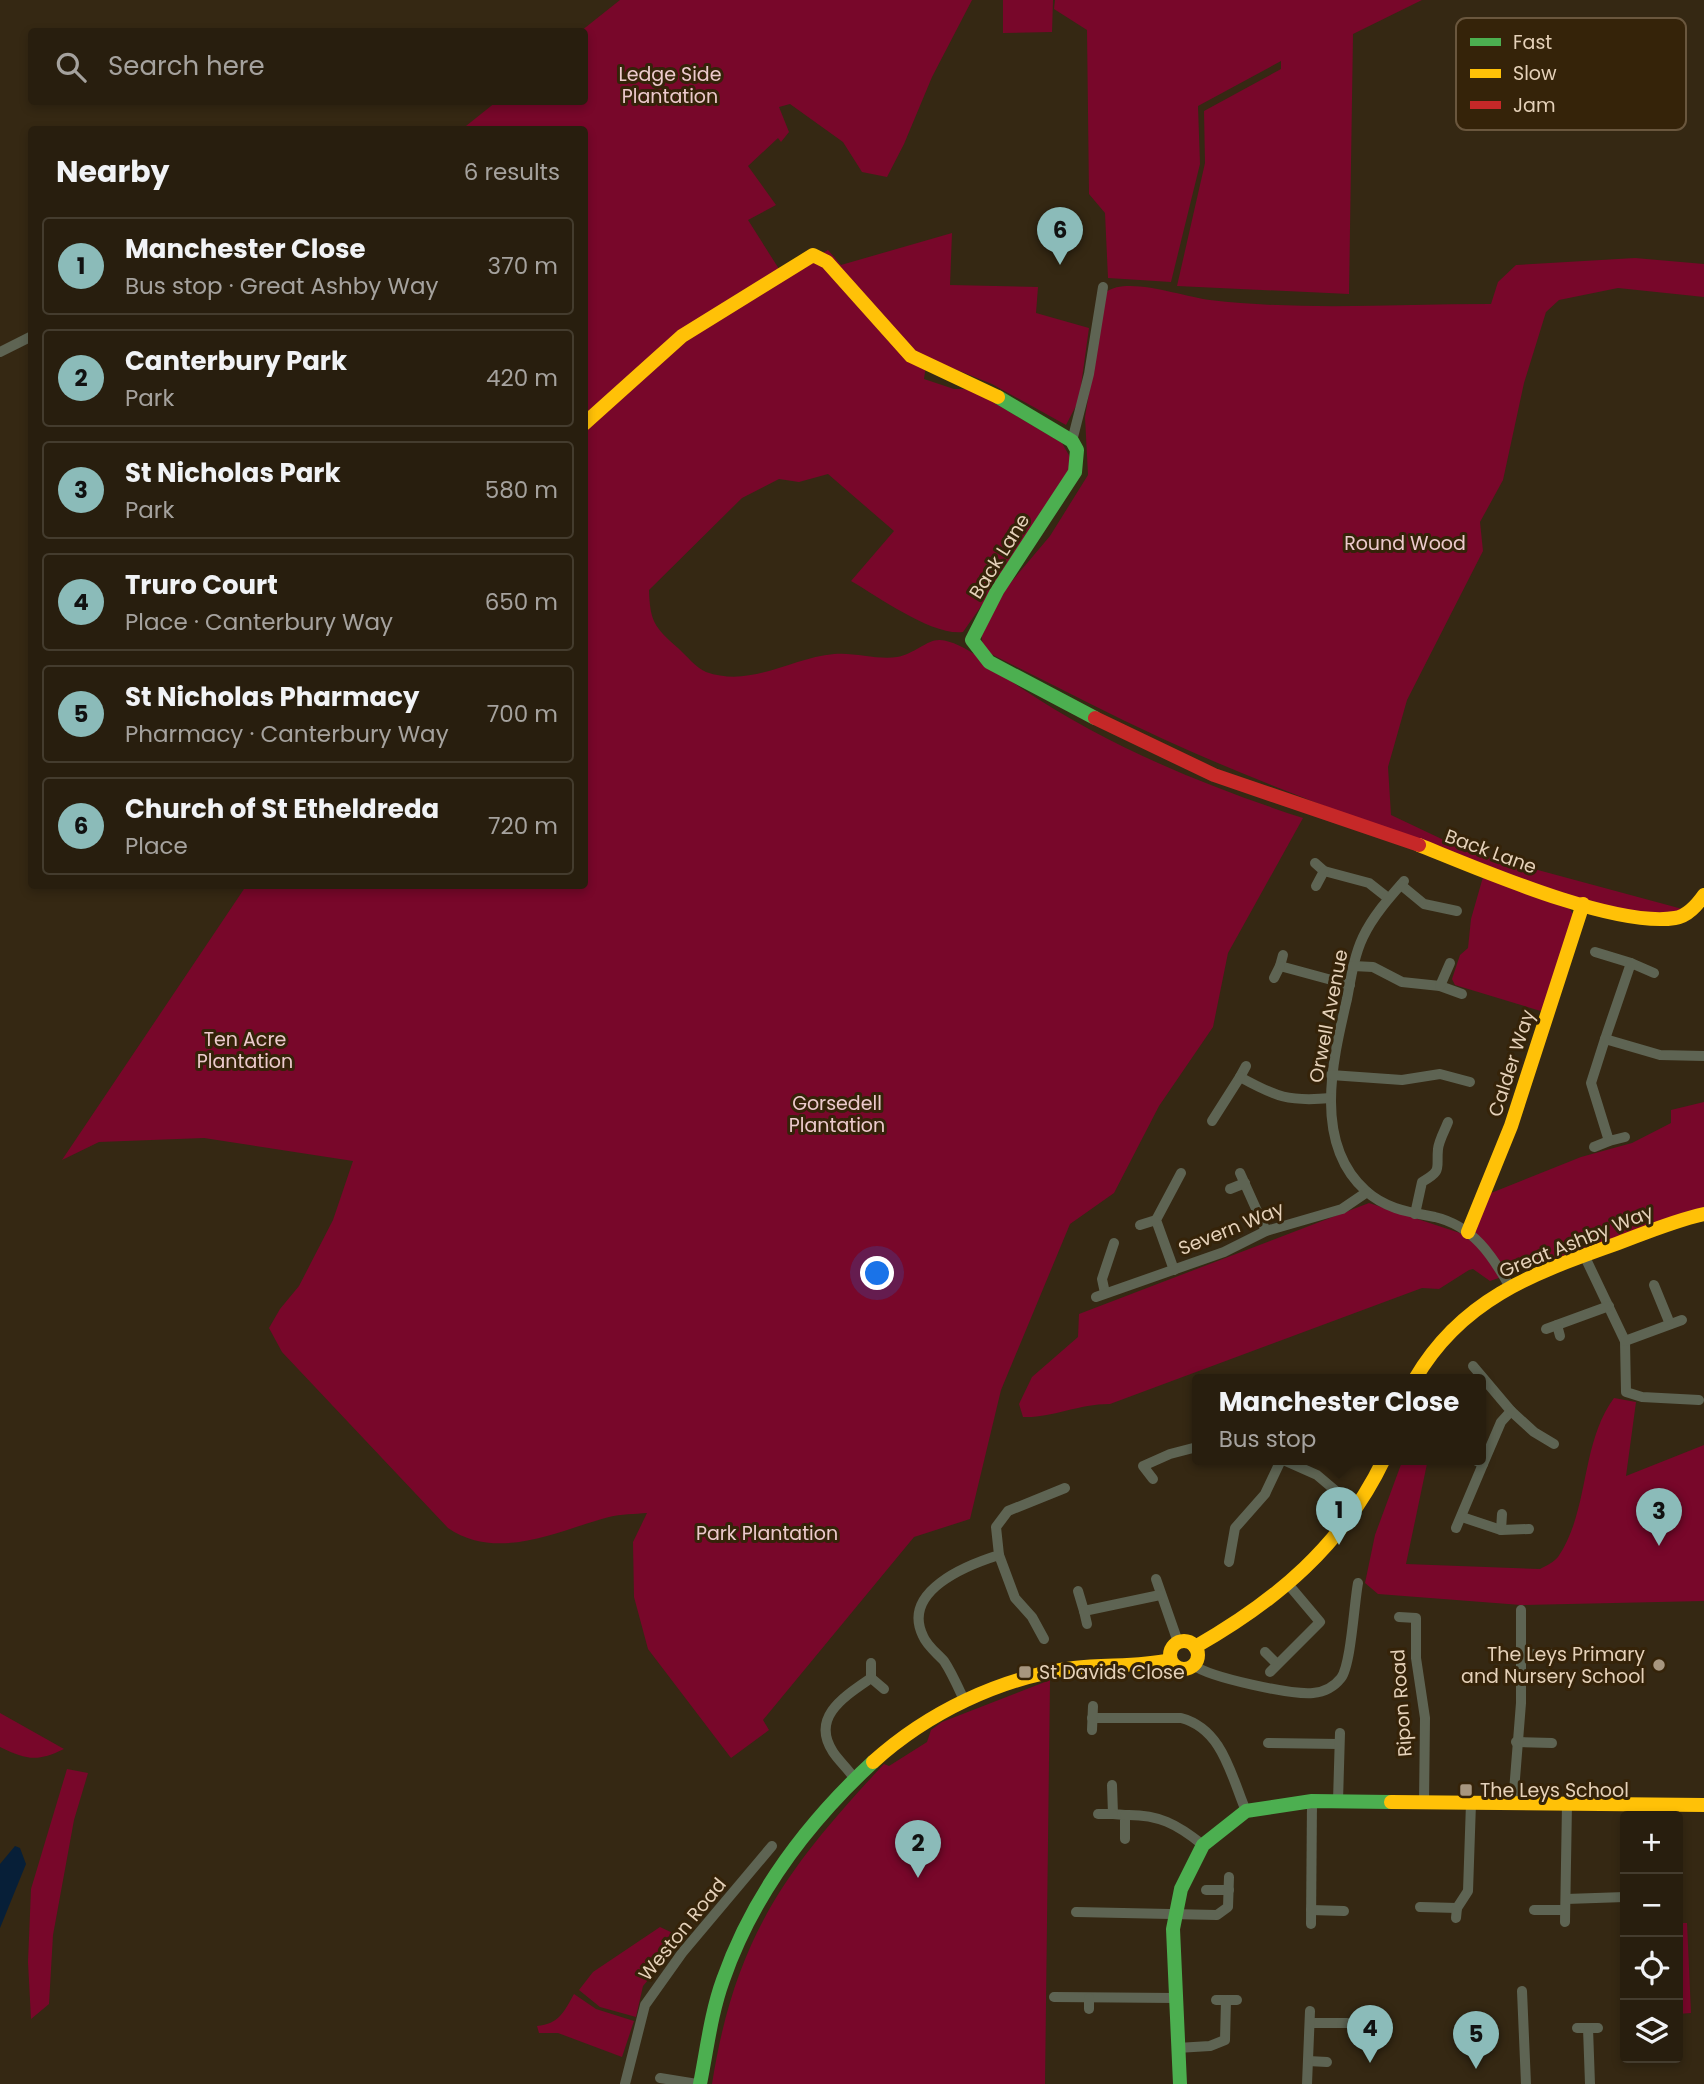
<!DOCTYPE html>
<meta charset="utf-8">
<style>
:root{--surface:#281e0e;--page:#342b1c;--text:#f1f3f6;--muted:#a5a29e;--line:#443c2e;--accent:#8bbbb9}
body{margin:0;font-family:Poppins,sans-serif;background:var(--page);color:var(--text)}
.controls{position:absolute;right:21px;bottom:21px;display:grid;overflow:hidden;border-radius:7px;box-shadow:0 4px 10px #0003}
.controls button{width:63px;height:63px;display:grid;place-items:center;padding:0;border:0;border-bottom:2px solid var(--line);background:var(--surface);color:var(--text);font:35px sans-serif}
.you{position:absolute;left:878px;top:1274px;width:24px;height:24px;margin:-18px;border:5px solid #fff;border-radius:50%;background:#1a73e8;box-shadow:0 0 0 10px #1a73e833}
.badge{display:grid;place-items:center;width:46px;height:46px;border-radius:50%;background:var(--accent);color:#111;font-size:23px;font-weight:700}
.pin{position:absolute;translate:-50% -58px;filter:drop-shadow(0 2px 4px #0008)}
.pin::after{content:'';position:absolute;top:37px;width:24px;height:21px;background:inherit;clip-path:polygon(0 0,100% 0,50% 100%)}
.popup{position:absolute;left:1192px;top:1374px;width:294px;height:91px;box-sizing:border-box;display:grid;place-content:center;border-radius:7px;background:var(--surface);filter:drop-shadow(0 2px 5px #0005);font-size:23px;white-space:nowrap;color:var(--muted)}
.popup b{font-size:26px;color:var(--text)}
.popup::after{content:'';position:absolute;left:50%;top:100%;margin-left:-14px;border:14px solid transparent;border-top-color:var(--surface)}
.list{margin:0;padding:0;list-style:none}
h2{display:flex;justify-content:space-between;align-items:center;height:91px;margin:0;padding:0 28px;font-size:30px}
h2 small{font-size:23px;font-weight:400;color:var(--muted)}
.list li{display:grid;grid-template-columns:46px 1fr auto;gap:21px;align-items:center;box-sizing:border-box;height:98px;margin:0 14px 14px;padding:0 14px;border:2px solid var(--line);border-radius:7px}
.list b{display:block;font-size:26px;white-space:nowrap}
.list p{margin:0;font-size:23px;white-space:nowrap;color:var(--muted)}
.list em{font-size:23px;font-style:normal;color:var(--muted)}
.icon{flex:none;width:38px;height:38px;fill:none;stroke:currentColor;stroke-width:2;stroke-linecap:round;stroke-linejoin:round}
.map{position:relative;flex:none;width:1704px;height:2084px;overflow:hidden}
.search{position:absolute;background:var(--surface);box-shadow:0 4px 10px #0003;left:28px;top:28px;width:560px;height:77px;display:flex;align-items:center;gap:18px;box-sizing:border-box;padding:0 24px;border-radius:7px;color:var(--muted);font-size:26px}
.panel{position:absolute;background:var(--surface);box-shadow:0 4px 10px #0003;left:28px;top:126px;width:560px;height:763px;border-radius:7px}
.map>svg:first-child{display:block}
.green{fill:#78072a}
.water{fill:#071f38}
.lines{fill:none;stroke-linecap:round;stroke-linejoin:round}
.street{stroke:#5e6453;stroke-width:10}
.fast{stroke:#4caf50;stroke-width:14}
.slow{stroke:#ffc107;stroke-width:14}
.jam{stroke:#c62828;stroke-width:14}
.poi-dot{fill:#a7967f;stroke:#352309;stroke-width:2.5}
.labels{text-anchor:middle;stroke-width:6;stroke-linejoin:round;paint-order:stroke}
.park-label{font-size:19px;fill:#edcacd;stroke:#352309}
.street-label{font-size:19px;fill:#e5d1b9;stroke:#352309}
.poi-label{font-size:19px;fill:#e5d1b9;stroke:#352309;text-anchor:start}
.key{fill:#352309;stroke:#6a573e;stroke-width:2}
.key-label{font-size:19px;fill:#e5d1b9}
</style>
<div class="map">
<svg width="1704" height="2084" viewBox="0 0 1704 2084">
<rect width="100%" height="100%" fill="#352813"/>
<g class="green">
<path d="M620,0H972L932,77L904,144L887,177L862,172L843,142L790,104L779,107L789,132L781,142L778,138L748,166L776,205L748,220L779,269C706,310 644,358 585,417L584,130H461L496,102H584V32L581,31Z"/>
<polygon points="1003,0 1053,0 1052,32 1003,33"/>
<polygon points="1055,0 1422,0 1353,34 1349,294 1177,286 1205,163 1204,111 1281,69 1281,61 1198,106 1200,164 1171,282 1108,278 1105,213 1089,194 1087,30 1054,9"/>
<path d="M952,233L950,285L1038,287L1036,313L1089,328L1079,400L1066,425L992,384L927,358L924,379L954,389H971L1062,443L1070,457V479L963,632C932,636 879,597 851,581L894,531L828,474L799,482L779,479L742,498L649,590C650,621 654,627 678,648C686,655 696,668 706,672C752,688 790,658 834,654C855,652 877,660 897,657C914,654 928,639 940,640C964,641 1001,674 1021,688C1107,746 1205,786 1303,818L1228,953L1213,1027L1159,1106L1114,1193L1070,1224L1001,1390L970,1519L914,1537L763,1720L769,1730L731,1758L648,1649L634,1597L633,1542L647,1513C635,1514 621,1514 609,1517C557,1531 498,1562 448,1528L282,1352L269,1328L280,1309L299,1286L333,1220L353,1161L204,1138L99,1142L62,1160L246,886H584L585,428L645,370L765,287L828,250L841,265Z"/>
<path d="M1635,258L1704,264V297L1618,288L1559,300L1546,312L1524,383L1503,480L1480,522L1483,551L1407,700L1388,767L1391,815L1467,851L1686,910C1620,926 1492,870 1427,845C1338,811 1248,778 1161,738C1103,711 1046,681 989,653L983,647L981,631L1007,587L1050,536L1088,475L1085,417L1106,292C1128,276 1183,297 1210,300C1302,311 1398,304 1491,304L1498,282L1516,265Z"/>
<polygon points="1483,877 1568,906 1574,916 1544,1012 1455,985 1452,979 1460,955 1468,948 1471,919"/>
<path d="M1704,1102V1207L1490,1281L1473,1269L1469,1270L1439,1289L1422,1288L1110,1404C1077,1404 1053,1418 1023,1417L1019,1404L1032,1377L1078,1337L1079,1314L1369,1203L1463,1234L1491,1193L1581,1157L1632,1143L1671,1123V1110Z"/>
<path d="M1614,1398L1636,1402L1626,1476L1704,1445V1601L1521,1605L1378,1594L1365,1583L1375,1535L1403,1459H1428L1406,1564L1540,1569C1546,1566 1554,1562 1558,1557C1590,1510 1580,1444 1614,1398Z"/>
<path d="M1050,1680L1045,2084H712C735,1938 785,1870 884,1764L889,1766L927,1742L931,1730L942,1722Z"/>
<path d="M0,1713L64,1749C37,1762 27,1760 0,1747Z"/>
<polygon points="67,1769 88,1773 74,1820 53,1935 49,2004 31,2019 28,1962 31,1889"/>
<polygon points="1687,1923 1691,2013 1678,2014 1678,1923"/>
<polygon points="660,1927 677,1935 668,1956 643,1986 636,2017 600,2007 579,1990 593,1972"/>
<path d="M574,1994L596,2009L634,2021L622,2057L558,2033H539L537,2026C559,2024 564,2012 574,1994Z"/>
</g>
<polygon class="water" points="15,1846 20,1848 26,1864 0,1928 0,1864"/>
<g class="lines">
<g class="street">
<polyline points="0,352 32,336"/>
<polyline points="1072,441 1089,374 1103,287"/>
<polyline points="1315,863 1324,871 1369,883 1388,898"/>
<path d="M1404,881C1389,898 1373,916 1363,937C1354,956 1351,978 1347,999C1333,1059 1312,1143 1366,1191C1386,1209 1409,1212 1435,1217C1473,1226 1492,1255 1510,1287"/>
<polyline points="1401,885 1424,904 1457,911"/>
<polyline points="1316,886 1324,871"/>
<polyline points="1595,952 1631,963"/>
<polyline points="1283,955 1280,966 1350,985"/>
<polyline points="1353,966 1373,967 1402,982 1440,986 1462,994"/>
<polyline points="1654,973 1631,963 1605,1039 1660,1055 1704,1056"/>
<polyline points="1274,978 1280,966"/>
<polyline points="1440,986 1450,963"/>
<polyline points="1605,1039 1591,1083 1609,1141 1625,1137"/>
<path d="M1246,1066L1240,1077C1276,1097 1289,1102 1331,1098"/>
<polyline points="1331,1075 1402,1080 1440,1074 1470,1082"/>
<polyline points="1212,1121 1240,1077"/>
<polyline points="1594,1147 1609,1141"/>
<polyline points="1240,1173 1266,1231"/>
<polyline points="1230,1189 1245,1183"/>
<path d="M1415,1214L1422,1182C1443,1170 1436,1169 1438,1149C1439,1140 1445,1130 1448,1122"/>
<polyline points="1140,1225 1156,1220"/>
<polyline points="1584,1255 1625,1341 1626,1392 1642,1397 1699,1400"/>
<polyline points="1174,1270 1156,1220 1181,1173"/>
<polyline points="1654,1285 1670,1324"/>
<polyline points="1105,1293 1102,1279 1114,1243"/>
<polyline points="1096,1297 1224,1252 1266,1231 1342,1209 1367,1192"/>
<polyline points="1557,1325 1560,1336"/>
<polyline points="1546,1329 1609,1306"/>
<polyline points="1625,1341 1682,1320"/>
<polyline points="1473,1366 1511,1411 1501,1422 1483,1464"/>
<polyline points="1511,1411 1534,1432 1554,1444"/>
<polyline points="1281,1459 1317,1475 1356,1508"/>
<polyline points="1153,1479 1143,1466 1170,1454 1197,1447"/>
<polyline points="1462,1517 1501,1530 1529,1529"/>
<polyline points="1456,1528 1483,1464 1473,1459"/>
<polyline points="1501,1530 1502,1514"/>
<polyline points="999,1555 1015,1598 1032,1617 1044,1639"/>
<polyline points="1229,1562 1235,1528 1265,1494 1281,1460"/>
<polyline points="1156,1579 1178,1642"/>
<polyline points="1078,1591 1084,1611 1160,1595"/>
<polyline points="1084,1611 1087,1624"/>
<polyline points="1399,1617 1416,1618 1416,1658 1425,1718 1424,1803"/>
<polyline points="1265,1652 1277,1664"/>
<polyline points="1521,1654 1555,1654"/>
<polyline points="871,1663 871,1678"/>
<path d="M1193,1665C1211,1678 1292,1695 1313,1693C1324,1692 1334,1687 1341,1678C1351,1665 1354,1604 1358,1583"/>
<polyline points="1270,1672 1320,1622 1288,1584"/>
<path d="M964,1700C958,1687 952,1673 944,1661C937,1653 927,1646 923,1636C901,1591 967,1565 999,1555L996,1527L1008,1511L1065,1488"/>
<path d="M1092,1718H1181C1223,1729 1231,1776 1246,1811"/>
<polyline points="1092,1730 1093,1706"/>
<polyline points="1516,1742 1552,1743"/>
<polyline points="1268,1743 1339,1744"/>
<path d="M854,1778C848,1769 839,1761 833,1752C810,1717 845,1696 871,1678L884,1689"/>
<polyline points="1112,1785 1113,1814 1125,1815 1125,1839"/>
<polyline points="1338,1801 1340,1733"/>
<polyline points="1513,1804 1521,1703 1521,1610"/>
<polyline points="1098,1814 1113,1814"/>
<path d="M1125,1815C1158,1814 1177,1824 1203,1845"/>
<polyline points="1206,1890 1229,1890"/>
<polyline points="1566,1899 1625,1897"/>
<polyline points="1420,1907 1457,1908"/>
<polyline points="1311,1910 1344,1911"/>
<polyline points="1534,1910 1565,1910"/>
<polyline points="1076,1912 1217,1915 1228,1907 1229,1877"/>
<polyline points="1456,1918 1457,1908 1468,1891 1471,1803"/>
<polyline points="1565,1922 1567,1804"/>
<polyline points="1311,1924 1312,1801"/>
<polyline points="1522,1991 1526,2084"/>
<polyline points="1054,1997 1175,1998"/>
<polyline points="1216,2000 1237,2000"/>
<polyline points="1089,2009 1089,1998"/>
<polyline points="1310,2023 1347,2023"/>
<polyline points="1577,2028 1598,2028"/>
<polyline points="1588,2028 1590,2084"/>
<polyline points="1177,2048 1210,2046 1225,2040 1226,2000"/>
<polyline points="1308,2061 1327,2062"/>
<polyline points="660,2078 697,2084"/>
<polyline points="625,2084 645,2005 682,1953 772,1846"/>
<polyline points="1307,2084 1310,2011"/>
</g>
<g class="fast">
<polyline points="998,397 1072,441 1077,450 1075,472 997,591 972,640 989,662 1095,718"/>
<path d="M700,2084C707,2049 711,2013 723,1980C753,1894 806,1824 873,1762"/>
<polyline points="1180,2084 1173,1929 1181,1889 1203,1845 1246,1811 1312,1801 1391,1802"/>
</g>
<g class="slow">
<polyline points="584,424 682,336 813,255 827,262 911,356 998,397"/>
<path d="M1419,845C1479,869 1614,928 1675,918C1688,916 1697,905 1704,895"/>
<polyline points="1468,1232 1511,1126 1583,904"/>
<path d="M1415,1379C1461,1300 1531,1274 1613,1245C1643,1234 1672,1221 1704,1214"/>
<circle cx="1184" cy="1655" r="14"/>
<path d="M1195,1647C1276,1601 1343,1545 1384,1459"/>
<path d="M873,1762C927,1713 1001,1677 1074,1668C1106,1664 1139,1667 1170,1660"/>
<polyline points="1391,1802 1704,1805"/>
</g>
<polyline class="jam" points="1095,718 1214,775 1419,845"/>
</g>
<g class="poi-dot">
<circle cx="1659" cy="1665" r="7"/>
<rect x="1018" y="1665" width="14" height="14" rx="3.5"/>
<rect x="1459" y="1783" width="14" height="14" rx="3.5"/>
</g>
<g class="labels">
<g class="park-label">
<text x="670" y="81">Ledge Side<tspan x="670" dy="22">Plantation</tspan></text>
<text x="1405" y="550">Round Wood</text>
<text x="245" y="1046">Ten Acre<tspan x="245" dy="22">Plantation</tspan></text>
<text x="837" y="1110">Gorsedell<tspan x="837" dy="22">Plantation</tspan></text>
<text x="767" y="1540">Park Plantation</text>
</g>
<g class="street-label">
<text transform="translate(999 556) rotate(-58)" y="7">Back Lane</text>
<text transform="translate(1491 851) rotate(20)" y="7">Back Lane</text>
<text transform="translate(1328 1016) rotate(-79)" y="7">Orwell Avenue</text>
<text transform="translate(1511 1063) rotate(-72)" y="7">Calder Way</text>
<text transform="translate(1231 1228) rotate(-22)" y="7">Severn Way</text>
<text transform="translate(1576 1241) rotate(-22)" y="7">Great Ashby Way</text>
<text transform="translate(1401 1703) rotate(-94)" y="7">Ripon Road</text>
<text transform="translate(682 1929) rotate(-51)" y="7">Weston Road</text>
</g>
<g class="poi-label">
<text x="1645" y="1661" text-anchor="end">The Leys Primary<tspan x="1645" dy="22">and Nursery School</tspan></text>
<text x="1039" y="1679">St Davids Close</text>
<text x="1480" y="1797">The Leys School</text>
</g>
</g>
<rect x="1456" y="18" width="230" height="112" rx="10" class="key"/>
<rect x="1470" y="38" width="31" height="8" fill="#4caf50"/>
<rect x="1470" y="69" width="31" height="9" fill="#ffc107"/>
<rect x="1470" y="101" width="31" height="8" fill="#c62828"/>
<g class="key-label">
<text x="1513" y="49">Fast</text>
<text x="1513" y="80">Slow</text>
<text x="1513" y="112">Jam</text>
</g>
</svg>
<div class="controls">
<button>+</button>
<button>−</button>
<button><svg class="icon" aria-label="locate" viewBox="0 0 24 24"><circle cx="12" cy="12" r="6"/><path d="M12 2v4M12 18v4M2 12h4M18 12h4"/></svg></button>
<button><svg class="icon" aria-label="layers" viewBox="0 0 24 24"><path d="M12 4l9 5-9 5-9-5zM3 14l9 5 9-5"/></svg></button>
</div>
<div class="you"></div>
<div class="pin badge" style="left:1339px;top:1545px">1</div>
<div class="popup"><b>Manchester Close</b>Bus stop</div>
<div class="pin badge" style="left:918px;top:1878px">2</div>
<div class="pin badge" style="left:1659px;top:1546px">3</div>
<div class="pin badge" style="left:1370px;top:2063px">4</div>
<div class="pin badge" style="left:1476px;top:2069px">5</div>
<div class="pin badge" style="left:1060px;top:265px">6</div>
<div class="search"><svg class="icon" aria-label="search" viewBox="0 0 24 24"><circle cx="10" cy="10" r="6"/><path d="M15 15l6 6"/></svg>Search here</div>
<section class="panel">
<h2>Nearby<small>6 results</small></h2>
<ul class="list">
<li><span class="badge">1</span><div><b>Manchester Close</b><p>Bus stop · Great Ashby Way</p></div><em>370 m</em></li>
<li><span class="badge">2</span><div><b>Canterbury Park</b><p>Park</p></div><em>420 m</em></li>
<li><span class="badge">3</span><div><b>St Nicholas Park</b><p>Park</p></div><em>580 m</em></li>
<li><span class="badge">4</span><div><b>Truro Court</b><p>Place · Canterbury Way</p></div><em>650 m</em></li>
<li><span class="badge">5</span><div><b>St Nicholas Pharmacy</b><p>Pharmacy · Canterbury Way</p></div><em>700 m</em></li>
<li><span class="badge">6</span><div><b>Church of St Etheldreda</b><p>Place</p></div><em>720 m</em></li>
</ul>
</section>
</div>
